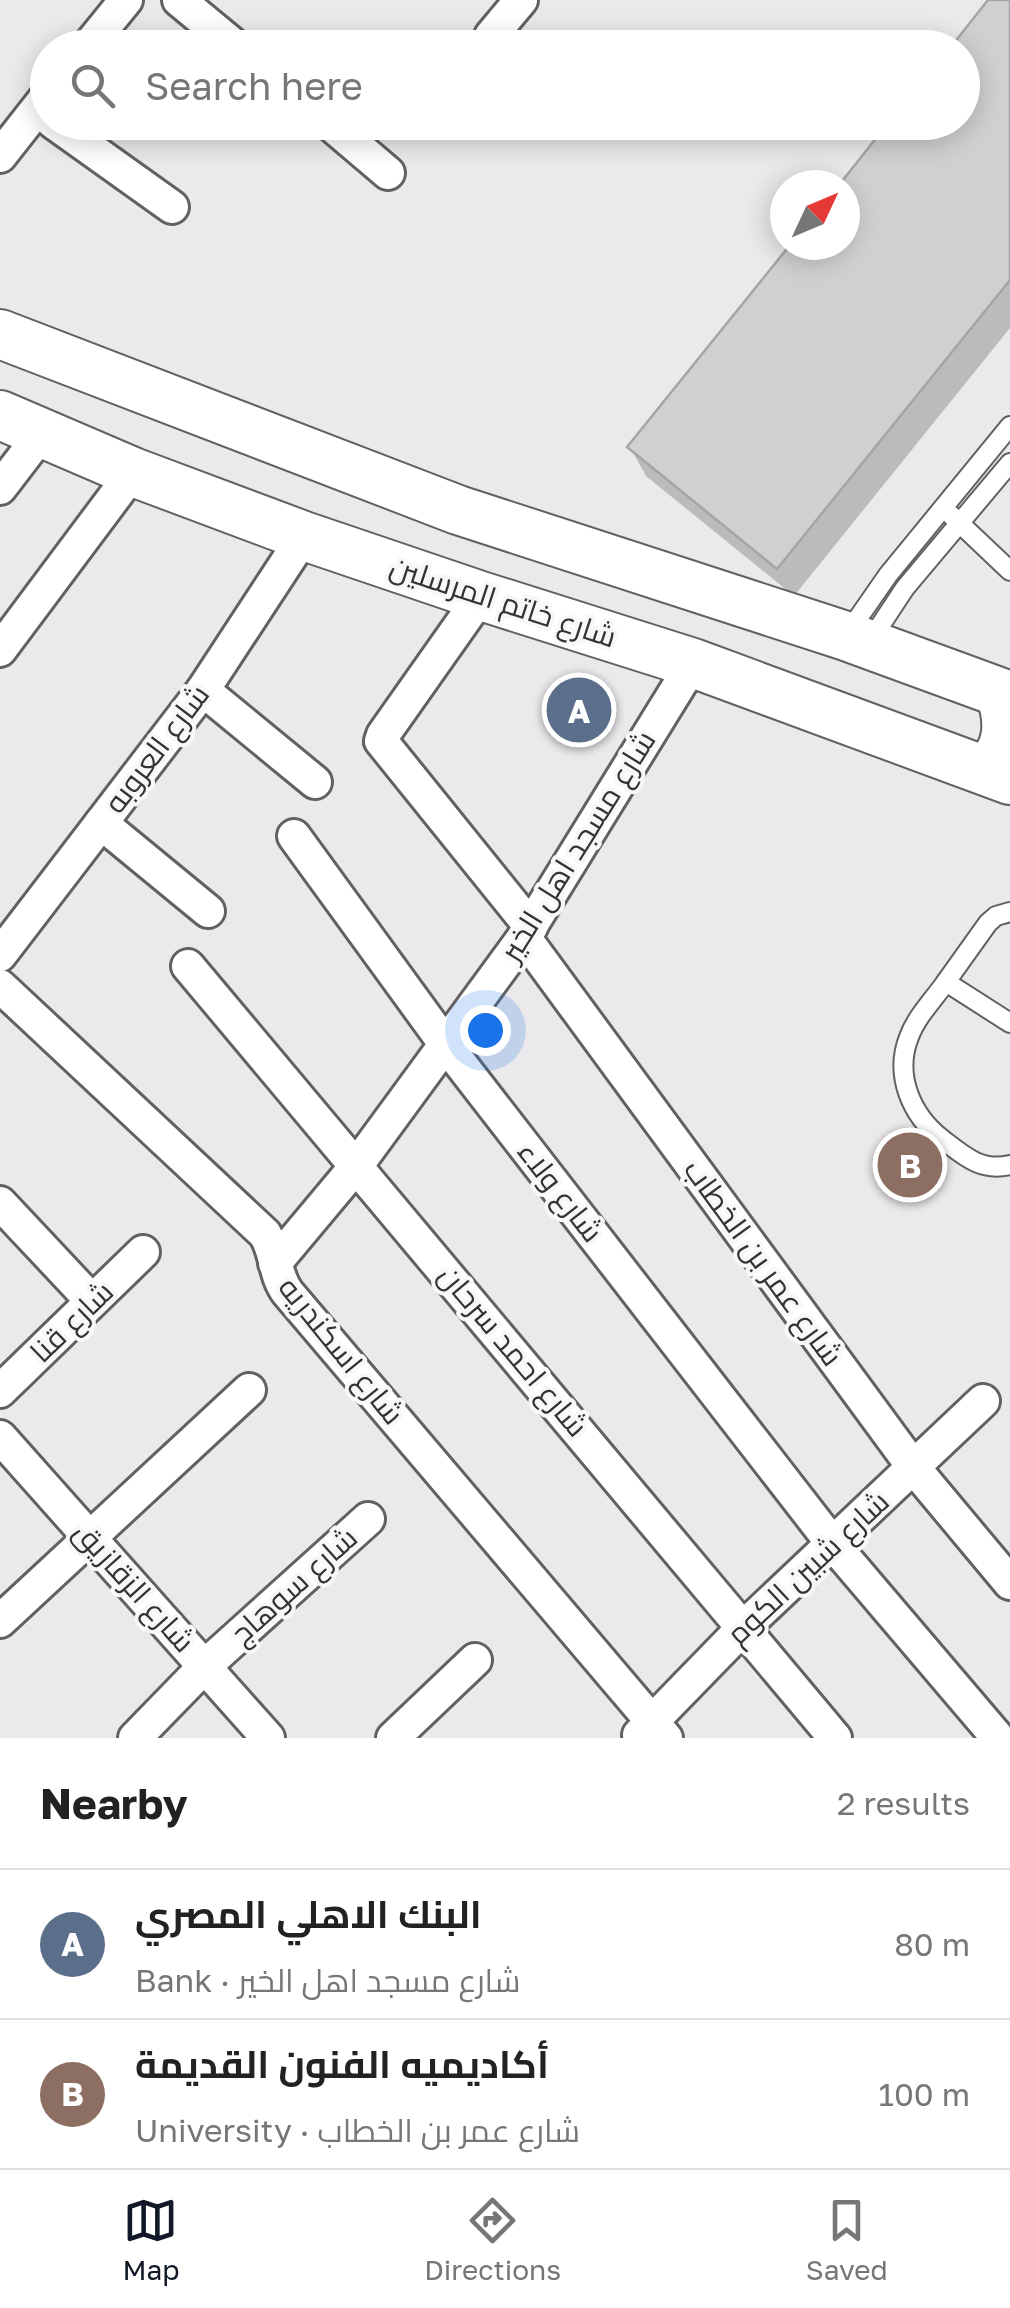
<!DOCTYPE html>
<meta charset="utf-8">
<style>
:root{--surface:#fff;--page:#f6f6f6;--text:#222;--muted:#767676;--line:#e0e0e0;--accent:#111827}
body{margin:0;font-family:"Golos Text",Cairo,sans-serif;background:var(--page);color:var(--text)}
.compass{position:absolute;left:770px;top:170px;width:90px;height:90px;border-radius:50%;background:var(--surface);box-shadow:0 5px 25px #0003;rotate:46deg}
.you{position:absolute;left:485px;top:1030px;width:35px;height:35px;margin:-25px;border:8px solid #fff;border-radius:50%;background:#1a73e8;box-shadow:0 0 0 15px #1a73e833}
.badge{display:grid;place-items:center;width:65px;height:65px;border-radius:50%;background:var(--accent);color:#fff;font-size:32px;font-weight:700}
.pin{position:absolute;translate:-50% -50%;border:5px solid #fff;box-shadow:0 2px 10px #0006}
.list{margin:0;padding:0;list-style:none}
h2{display:flex;justify-content:space-between;align-items:center;height:130px;margin:0;padding:0 40px;font-size:42px}
h2 small{font-size:32px;font-weight:400;color:var(--muted)}
.list li{display:grid;grid-template-columns:65px 1fr auto;gap:30px;align-items:center;box-sizing:border-box;height:150px;padding:0 40px;border-top:2px solid var(--line)}
.list b{display:block;font-size:38px;white-space:nowrap}
.list p{margin:0;font-size:32px;white-space:nowrap;color:var(--muted)}
.list em{font-size:32px;font-style:normal;color:var(--muted)}
.icon{flex:none;width:55px;height:55px;fill:none;stroke:currentColor;stroke-width:2;stroke-linecap:round;stroke-linejoin:round}
.map{position:relative;flex:none;width:1010px;height:1738px;overflow:hidden}
.search{position:absolute;background:var(--surface);box-shadow:0 5px 25px #0003;left:30px;right:30px;top:30px;height:110px;display:flex;align-items:center;gap:25px;box-sizing:border-box;padding:0 35px;border-radius:55px;color:var(--muted);font-size:38px}
.sheet{height:430px;background:var(--surface)}
nav{display:flex;justify-content:space-around;align-items:center;box-sizing:border-box;height:140px;border-top:2px solid var(--line);background:var(--surface);font-size:28px;color:var(--muted)}
nav a{display:grid;justify-items:center;gap:5px}
nav .on{color:var(--accent)}
.map>svg:first-child{display:block}
.shadow{fill:#0003}
.building{fill:#d1cfd1;stroke:#a7a4a7;stroke-width:2.5}
.lines{fill:none;stroke-linecap:round;stroke-linejoin:round}
.service-casing{stroke:#626062;stroke-width:22}
.minor-casing{stroke:#626062;stroke-width:38}
.secondary-casing{stroke:#626062;stroke-width:52}
.service{stroke:#fff;stroke-width:18}
.minor{stroke:#fff;stroke-width:32}
.secondary{stroke:#fff;stroke-width:48}
.labels{text-anchor:middle;stroke-width:8;stroke-linejoin:round;paint-order:stroke}
.street-label{font-size:30px;fill:#343233;stroke:#f9f7f9}
</style>
<div class="map">
<svg width="1010" height="1738" viewBox="0 0 1010 1738">
<rect width="100%" height="100%" fill="#ece9ec"/>
<polygon class="shadow" points="991,0 1010,0 1010,328 794,596 646,476 630,447 793,245 845,245 845,185 842,185 962,122"/>
<polygon class="building" points="988,0 1010,0 1010,280 777,569 627,447 790,245 845,245 845,185 839,185 889,122 962,122 962,48 950,48"/>
<g class="lines">
<defs>
<g id="service">
<polyline points="951,515 1010,571"/>
<polyline points="847,634 888,575 1010,426"/>
<polyline points="868,644 905,588 1010,463"/>
<path d="M1010,912L996,916L988,923C973,944 958,965 943,986C931,1002 916,1018 909,1037C894,1075 911,1115 942,1139C964,1156 981,1172 1010,1165"/>
<polyline points="946,982 1010,1023"/>
</g>
<g id="minor">
<polyline points="179,0 237,48"/>
<polyline points="491,36 521,0"/>
<polyline points="87,48 126,0"/>
<polyline points="53,122 172,207"/>
<polyline points="328,122 388,173"/>
<polyline points="0,156 48,95"/>
<polyline points="0,488 43,432"/>
<polyline points="481,596 383,735 381,741 531,927"/>
<polyline points="0,650 133,472"/>
<polyline points="203,690 315,782"/>
<polyline points="101,823 208,911"/>
<polyline points="294,836 446,1045 832,1543 998,1738"/>
<polyline points="524,937 914,1468 1010,1583"/>
<polyline points="0,955 203,690 304,536"/>
<polyline points="188,966 835,1738"/>
<path d="M0,986L265,1234C277,1253 274,1275 288,1293L666,1738"/>
<polyline points="0,1203 92,1301"/>
<polyline points="275,1263 357,1165 524,937 693,663"/>
<polyline points="0,1391 143,1252"/>
<polyline points="0,1437 268,1738"/>
<polyline points="0,1621 249,1390"/>
<polyline points="639,1735 744,1627 983,1401"/>
<polyline points="135,1738 205,1666 368,1519"/>
<polyline points="393,1738 475,1660"/>
</g>
<g id="secondary">
<polyline points="0,334 458,510 846,636 1010,696"/>
<polyline points="0,415 133,472 304,536 481,596 693,663 1010,780"/>
<path d="M986,770C1010,749 1010,721 1000,693"/>
</g>
</defs>
<use href="#service" class="service-casing"/>
<use href="#minor" class="minor-casing"/>
<use href="#secondary" class="secondary-casing"/>
<use href="#service" class="service"/>
<use href="#minor" class="minor"/>
<use href="#secondary" class="secondary"/>
</g>
<g class="labels">
<g class="street-label">
<text transform="translate(503 602) rotate(18)" y="10">شارع خاتم المرسلين</text>
<text transform="translate(157 749) rotate(-53)" y="10">شارع العروبه</text>
<text transform="translate(578 846) rotate(-58)" y="10">شارع مسجد اهل الخير</text>
<text transform="translate(560 1192) rotate(52)" y="10">شارع ولاء</text>
<text transform="translate(763 1263) rotate(54)" y="10">شارع عمر بن الخطاب</text>
<text transform="translate(72 1322) rotate(-44)" y="10">شارع قنا</text>
<text transform="translate(341 1351) rotate(51)" y="10">شارع اسكندريه</text>
<text transform="translate(513 1351) rotate(50)" y="10">شارع احمد سرحان</text>
<text transform="translate(808 1568) rotate(-43)" y="10">شارع شبين الكوم</text>
<text transform="translate(294 1586) rotate(-42)" y="10">شارع سوهاج</text>
<text transform="translate(134 1587) rotate(48)" y="10">شارع الزقازيق</text>
</g>
</g>
</svg>
<svg class="compass" viewBox="-18 -18 36 36"><path d="M0-13l5 13h-10z" fill="#e53935"/><path d="M0 13l5-13h-10z" fill="#767676"/></svg>
<div class="you"></div>
<div class="pin badge" style="left:579px;top:710px;background:#5c6f8a">A</div>
<div class="pin badge" style="left:910px;top:1165px;background:#8d6e63">B</div>
<div class="search"><svg class="icon" aria-label="search" viewBox="0 0 24 24"><circle cx="10" cy="10" r="6"/><path d="M15 15l6 6"/></svg>Search here</div>
</div>
<section class="sheet">
<h2>Nearby<small>2 results</small></h2>
<ul class="list">
<li><span class="badge" style="background:#5c6f8a">A</span><div><b>البنك الاهلي المصري</b><p>Bank · شارع مسجد اهل الخير</p></div><em>80 m</em></li>
<li><span class="badge" style="background:#8d6e63">B</span><div><b>أكاديميه الفنون القديمة</b><p>University · شارع عمر بن الخطاب</p></div><em>100 m</em></li>
</ul>
</section>
<nav>
<a class="on"><svg class="icon" aria-label="map" viewBox="0 0 24 24"><path d="M3 6l6-2 6 2 6-2v14l-6 2-6-2-6 2zM9 4v14M15 6v14"/></svg>Map</a>
<a><svg class="icon" aria-label="directions" viewBox="0 0 24 24"><path d="M12 3l9 9-9 9-9-9zM9 14v-3h6M13 9l2 2-2 2"/></svg>Directions</a>
<a><svg class="icon" aria-label="saved" viewBox="0 0 24 24"><path d="M7 4h10v16l-5-4-5 4z"/></svg>Saved</a>
</nav>
